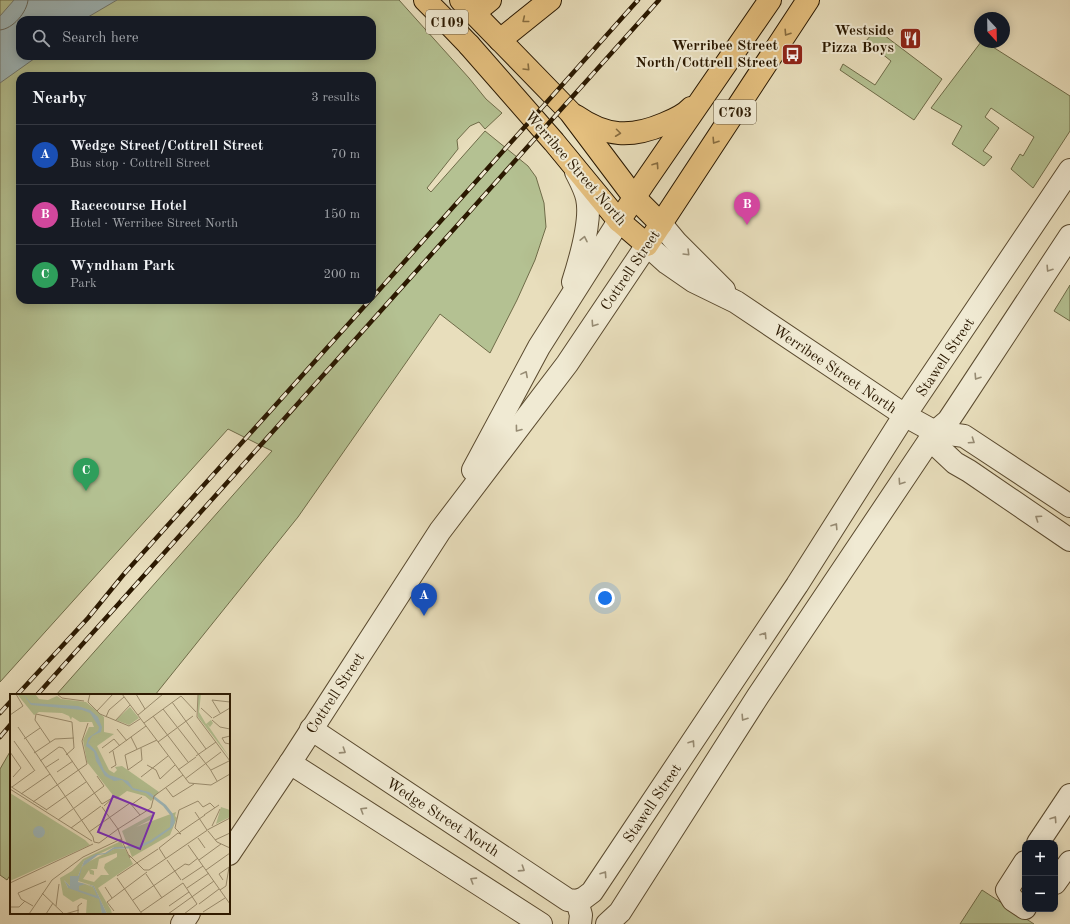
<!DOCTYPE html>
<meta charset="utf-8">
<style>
:root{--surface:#171b24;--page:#20242c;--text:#f1f3f6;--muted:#9ea1a6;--line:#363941;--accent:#c59692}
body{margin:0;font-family:"Old Standard TT",serif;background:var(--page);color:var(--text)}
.controls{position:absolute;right:12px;bottom:12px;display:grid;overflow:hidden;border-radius:8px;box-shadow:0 2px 10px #0003}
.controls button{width:36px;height:36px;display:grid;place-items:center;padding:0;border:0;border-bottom:1px solid var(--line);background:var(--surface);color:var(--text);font:20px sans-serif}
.compass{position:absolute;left:974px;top:12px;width:36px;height:36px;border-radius:50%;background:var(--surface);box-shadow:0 2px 10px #0003;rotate:158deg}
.you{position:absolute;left:605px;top:598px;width:14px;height:14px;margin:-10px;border:3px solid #fff;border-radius:50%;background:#1a73e8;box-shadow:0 0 0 6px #1a73e833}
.badge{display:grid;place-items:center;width:26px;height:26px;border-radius:50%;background:var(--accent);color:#fff;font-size:13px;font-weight:700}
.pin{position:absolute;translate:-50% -33px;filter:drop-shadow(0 1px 2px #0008)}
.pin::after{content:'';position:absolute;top:21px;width:14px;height:12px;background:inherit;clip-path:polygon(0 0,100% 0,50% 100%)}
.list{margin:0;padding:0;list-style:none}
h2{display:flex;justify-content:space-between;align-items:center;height:52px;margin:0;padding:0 16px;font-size:17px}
h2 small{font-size:13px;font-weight:400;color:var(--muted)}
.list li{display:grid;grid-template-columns:26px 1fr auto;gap:12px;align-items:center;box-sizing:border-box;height:60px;padding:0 16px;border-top:1px solid var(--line)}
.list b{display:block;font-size:15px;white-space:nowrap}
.list p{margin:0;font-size:13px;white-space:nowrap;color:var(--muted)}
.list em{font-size:13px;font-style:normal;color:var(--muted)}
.icon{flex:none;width:22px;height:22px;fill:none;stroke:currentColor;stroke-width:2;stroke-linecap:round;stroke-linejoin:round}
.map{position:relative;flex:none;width:1070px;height:924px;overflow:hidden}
.search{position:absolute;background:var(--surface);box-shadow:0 2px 10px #0003;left:16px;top:16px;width:360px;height:44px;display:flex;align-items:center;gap:10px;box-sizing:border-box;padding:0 14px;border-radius:12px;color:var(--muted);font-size:15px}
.panel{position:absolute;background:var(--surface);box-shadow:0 2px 10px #0003;left:16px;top:72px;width:360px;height:232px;border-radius:12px}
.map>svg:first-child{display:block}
.green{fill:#b4c192;stroke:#6f6c49;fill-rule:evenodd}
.water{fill:#9eb9bd;stroke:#707971}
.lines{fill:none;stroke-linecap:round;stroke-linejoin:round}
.shore{stroke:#64685e;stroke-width:1}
.minor-casing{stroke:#5a4a2f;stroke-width:24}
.major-casing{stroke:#2a1800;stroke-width:24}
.highway-casing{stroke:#2a1800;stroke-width:24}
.minor{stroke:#f0ead3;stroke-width:22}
.major{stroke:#e4bf7e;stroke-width:22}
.highway{stroke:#e4bf7e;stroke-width:22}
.rail-casing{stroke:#2a1800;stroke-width:4.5}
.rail{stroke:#f0ead3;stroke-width:3;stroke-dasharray:9;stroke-linecap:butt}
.oneway{stroke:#876c3f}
.oneway2{stroke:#978c74}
.labels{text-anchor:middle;stroke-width:4;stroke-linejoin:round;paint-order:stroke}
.shield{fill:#f0ead3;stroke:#65573f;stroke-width:1}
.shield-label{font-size:14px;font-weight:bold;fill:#2a1800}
.poi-label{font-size:15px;font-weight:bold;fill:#2a1800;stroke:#f0ead3;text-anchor:end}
.street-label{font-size:15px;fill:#2a1800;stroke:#f0ead3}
.inset-road{fill:none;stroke:#9c8f71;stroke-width:1}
.view{fill:#7b2cbf;fill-opacity:0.15;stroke:#7b2cbf;stroke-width:2}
.inset-edge{fill:none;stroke:#2a1800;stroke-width:2}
</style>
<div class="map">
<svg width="1070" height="924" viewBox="0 0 1070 924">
<rect width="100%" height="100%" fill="#e8debc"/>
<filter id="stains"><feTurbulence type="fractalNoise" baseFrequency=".005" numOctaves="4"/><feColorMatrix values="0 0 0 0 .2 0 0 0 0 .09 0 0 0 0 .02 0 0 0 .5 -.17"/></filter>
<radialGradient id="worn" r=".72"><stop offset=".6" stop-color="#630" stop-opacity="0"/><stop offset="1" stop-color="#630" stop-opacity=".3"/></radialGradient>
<g class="green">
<path d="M0,0H399L469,78L486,99L502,113L485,129L479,122L470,126L457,140L458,149L427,188L431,192L485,131L528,166L536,177L544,203L546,227L535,260L517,300L490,353L440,314L298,517L155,695H56L272,451L228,429L0,682ZM20,20H372V56H20ZM20,76H372V300H20Z"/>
<polygon points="876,29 942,79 914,120 840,70 843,64 875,85 891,61 866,41"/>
<polygon points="981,42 985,42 1070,96 1070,131 1033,188 1011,169 1020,154 1023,156 1034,137 991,108 985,117 999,128 983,151 992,157 984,166 952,144 962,126 931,108"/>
<polygon points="1070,285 1070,321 1054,311"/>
<polygon points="11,750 11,874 7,880 0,875 0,769"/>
<polygon points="982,890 1034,924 960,924"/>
</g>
<polygon class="water" points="14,0 117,0 83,20 20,20 20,56 38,56 0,83 0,16"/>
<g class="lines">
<path class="shore" d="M0,30C13,29 27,12 28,0"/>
<defs>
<g id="minor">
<polyline points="661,224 676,242 724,290"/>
<path d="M573,282C580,260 592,220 587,198C585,189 580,180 576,172"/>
<polyline points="935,432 939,448 955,463 969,471 1070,540"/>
<polyline points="473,470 539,347 619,221"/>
<polyline points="311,729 568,900 577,901"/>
<polyline points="290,763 541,924"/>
<polyline points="1038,843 1070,795"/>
<polyline points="229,854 290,763 440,531 567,364 647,245 667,263 693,281 736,302 906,416 935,432 964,436 1070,506"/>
<polyline points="1025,862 1007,890 1013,900 1025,908"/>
<polyline points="1055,883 1070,862"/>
<polyline points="577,901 584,898 592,892 797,585 899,424 1070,170"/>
<polyline points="577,901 581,915 580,924"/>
<polyline points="182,924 189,913"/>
<polyline points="607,924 620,912 758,696 935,432 948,421 958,406 1070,236"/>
</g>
<g id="major">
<polyline points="500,40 570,112 634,197 661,224"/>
<polyline points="469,45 554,142 619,221 647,245 808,0"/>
<path d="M576,116C606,137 631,138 664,124C674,120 684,116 691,108"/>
<polyline points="619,221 644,183 770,0"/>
</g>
<g id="highway">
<polyline points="425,0 445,20 469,45"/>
<polyline points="461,0 500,40"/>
<polyline points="474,13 490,0"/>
<polyline points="500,40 550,0"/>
</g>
</defs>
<use href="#minor" class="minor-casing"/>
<use href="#major" class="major-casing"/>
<use href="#highway" class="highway-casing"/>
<use href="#minor" class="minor"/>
<use href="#major" class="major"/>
<use href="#highway" class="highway"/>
<defs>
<g id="rail">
<polyline points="372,298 638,0"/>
<polyline points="17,695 88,618 124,574 370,300"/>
<polyline points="37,695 659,0"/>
<polyline points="0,713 11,701"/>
<polyline points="0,737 11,724"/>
</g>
</defs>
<use href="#rail" class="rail-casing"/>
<use href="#rail" class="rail"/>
</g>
<defs><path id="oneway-chevron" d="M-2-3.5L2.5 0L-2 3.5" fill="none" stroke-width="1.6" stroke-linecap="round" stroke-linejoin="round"/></defs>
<g class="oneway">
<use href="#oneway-chevron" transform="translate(525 20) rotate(141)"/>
<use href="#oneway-chevron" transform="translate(787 33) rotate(123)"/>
<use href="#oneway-chevron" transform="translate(527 68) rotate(46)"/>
<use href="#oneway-chevron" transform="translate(618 133) rotate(7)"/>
<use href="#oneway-chevron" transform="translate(715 141) rotate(123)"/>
<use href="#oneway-chevron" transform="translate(656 165) rotate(-56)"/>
</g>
<g class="oneway2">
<use href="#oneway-chevron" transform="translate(584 239) rotate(-78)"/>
<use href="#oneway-chevron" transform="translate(687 253) rotate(45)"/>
<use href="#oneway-chevron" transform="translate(1049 269) rotate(123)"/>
<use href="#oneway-chevron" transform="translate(594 324) rotate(124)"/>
<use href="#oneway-chevron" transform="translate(525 374) rotate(-62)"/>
<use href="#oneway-chevron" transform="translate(977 377) rotate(123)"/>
<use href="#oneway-chevron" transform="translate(518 429) rotate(127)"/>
<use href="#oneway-chevron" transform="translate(972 441) rotate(34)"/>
<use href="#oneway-chevron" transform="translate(901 482) rotate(124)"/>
<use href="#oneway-chevron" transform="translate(1038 518) rotate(-146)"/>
<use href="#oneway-chevron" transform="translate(835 526) rotate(-57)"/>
<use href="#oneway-chevron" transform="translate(764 635) rotate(-57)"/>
<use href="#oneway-chevron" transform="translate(744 718) rotate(123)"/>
<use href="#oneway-chevron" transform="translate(692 743) rotate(-56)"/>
<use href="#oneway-chevron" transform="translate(343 751) rotate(33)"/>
<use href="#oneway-chevron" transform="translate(363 810) rotate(-148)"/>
<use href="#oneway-chevron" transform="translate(1054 819) rotate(-56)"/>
<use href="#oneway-chevron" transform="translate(522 869) rotate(33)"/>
<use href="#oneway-chevron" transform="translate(604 874) rotate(-56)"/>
<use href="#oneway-chevron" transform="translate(473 880) rotate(-148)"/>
</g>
<defs>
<symbol id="restaurant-square" viewBox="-11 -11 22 22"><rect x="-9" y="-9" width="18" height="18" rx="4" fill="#8f2418" stroke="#f0ead3"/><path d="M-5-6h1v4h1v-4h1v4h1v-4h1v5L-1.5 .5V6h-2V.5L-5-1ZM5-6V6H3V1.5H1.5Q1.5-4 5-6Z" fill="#fff"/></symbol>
<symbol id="bus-square" viewBox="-11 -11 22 22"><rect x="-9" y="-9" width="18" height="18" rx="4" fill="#8f2418" stroke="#f0ead3"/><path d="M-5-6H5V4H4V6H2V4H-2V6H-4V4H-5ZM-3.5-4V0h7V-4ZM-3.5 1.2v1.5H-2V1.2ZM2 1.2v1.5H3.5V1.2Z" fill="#fff"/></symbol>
</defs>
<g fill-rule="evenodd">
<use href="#restaurant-square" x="898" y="26" width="25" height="25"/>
<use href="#bus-square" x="780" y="42" width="25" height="25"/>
</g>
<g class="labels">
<g class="shield">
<rect x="426" y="10" width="42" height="24" rx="3"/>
<rect x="714" y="100" width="42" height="24" rx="3"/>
</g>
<g class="shield-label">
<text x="447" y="27">C109</text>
<text x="735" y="117">C703</text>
</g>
<g class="poi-label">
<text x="894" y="35">Westside<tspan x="894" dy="17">Pizza Boys</tspan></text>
<text x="778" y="50">Werribee Street<tspan x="778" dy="17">North/Cottrell Street</tspan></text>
</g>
<g class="street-label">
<text transform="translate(576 168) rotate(49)" y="5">Werribee Street North</text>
<text transform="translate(630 270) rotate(-56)" y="5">Cottrell Street</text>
<text transform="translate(945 357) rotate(-56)" y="5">Stawell Street</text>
<text transform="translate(835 369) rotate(34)" y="5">Werribee Street North</text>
<text transform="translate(335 693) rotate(-57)" y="5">Cottrell Street</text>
<text transform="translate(652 803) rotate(-56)" y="5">Stawell Street</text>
<text transform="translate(443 817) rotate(33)" y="5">Wedge Street North</text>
</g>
</g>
<g transform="translate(10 694)">
<rect width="220" height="220" fill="#e8debc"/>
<path d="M7,0H25L29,5L38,6L47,2L51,5L76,8L94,23V38L104,40L87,52L99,76L104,79L107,76L105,73L112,72L149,98L141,107L135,102L117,97L106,105L77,68L73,46L79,33H84L82,28H70L62,23L61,26L59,22L52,19L29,18L24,21ZM188,0H191L189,18L196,30L201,26L203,29L200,33L197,30L220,64L188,23ZM120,13L129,24L119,31L106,26ZM0,99L75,146L80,151L0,187ZM211,113L220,116V123L206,130ZM166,118L165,122L167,124L160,141L122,163L112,137L143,120L142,125L126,133ZM111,147L114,154L104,153L74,167L68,182H60V192L54,186L58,194L75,190L83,193L91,208L92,220H76L77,206L71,204L63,208L53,201L50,184L62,177L73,165ZM104,155H115L123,170L88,194L101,216L102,220H97L84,192L68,187L71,174L76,169ZM107,159V163L95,170L94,174L99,181H91L84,188L73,185L79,176L80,180L84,181V177L80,175H87L89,165Z" fill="#b4c192" fill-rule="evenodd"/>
<path d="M13,0L21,9L68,12L80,16L88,23L92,33L91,38L82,42L78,49L86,57L94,76L99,81L118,87L123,94L139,98L156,111L163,120L165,128L162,134L142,148L129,154L104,155L96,160L88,161L72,173L68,188L84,192L97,220H92L89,205L58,194L54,186L60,192V182H68L74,167L86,160L95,159L104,153L128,152L141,146L160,133L161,122L153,112L136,99L123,96L112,86L104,87L95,82L86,67L84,58L76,52L78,44L88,37L89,33L80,19L72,16L21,11ZM76,190L83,193L87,202L69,196V192ZM23 138a6 6 0 1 1 12 0a6 6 0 1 1-12 0Z" fill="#9eb9bd" fill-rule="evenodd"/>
<path class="inset-road" d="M47,0L52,4L74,7M80,0L78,8L90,20L119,32L130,25M112,0L179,89L201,91L220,80M126,0L135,15M188,0L187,23L220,67M162,8L196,55M191,14L202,24M153,15L200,75L207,87M87,17L103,0M210,19L202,6L220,8M0,21L13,12L6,0M128,21L153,0M143,22L178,68M96,23L99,16L114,3M203,24L220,14M202,26L210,33L220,35M105,27L120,11M134,29L171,2L186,18M8,33L83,143L84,148M107,35L117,47M220,42L212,44L215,49L220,50M121,43L127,55M14,45L30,34M4,47L25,77M40,48L25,26L26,20L62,28L64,54L56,61M148,48L183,22M49,53L53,54L92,110M92,54L104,45L110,52M131,54L132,66L118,76L115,61L147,46M0,58L11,74L3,83M24,59L45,45L64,44M99,59L136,32M186,62L206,48M30,67L49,53M77,70L72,47L78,29M137,71L146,76L150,85L165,71M35,74L49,65M101,74L106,71L103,57M168,76L186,63M201,76L219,67M47,78L63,67M87,82L94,92M131,83L158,62M175,85L211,58M0,92L37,116M2,93L24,77M156,94L163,103L184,90M0,95L82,147M11,100L40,80M23,108L77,70M92,110L104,103L94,112M121,111L132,103M92,113L108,135L141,114L144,102L173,81M36,116L76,88M185,118L197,136M194,121L209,111M48,126L94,92M202,132L210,115M61,134L91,112M198,137L207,148L220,154M79,138L120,109L130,121M170,138L195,121M168,139L171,140L165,134L169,116L188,107L193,113L200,109L205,114M188,144L195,154M111,145L120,164M205,146L220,139M84,148L89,149L108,135L112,146M178,151L220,210M149,154L168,139M149,154L156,165M119,161L134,176H139L199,135L220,124M157,166L171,186M189,166L211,150M196,176L220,159M136,180L152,204M107,182L148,155M107,184L132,220M172,186L193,172M213,186L209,180L219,173M0,189L83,150M173,189L187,210M95,193L102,204M177,194L199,179M210,196L216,192L219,173M32,199L54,220M123,206L175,170L179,171L188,164M189,210L209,195M23,212L11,205L8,199L36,187M46,212L49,190M159,212L179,198M0,213H9L15,207M104,217L97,208L137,178M131,218L173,189M193,218L215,204M19,220L42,186L73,163L111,145M36,220L43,209M55,220L69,216M68,220V212L72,209M158,220L204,187M174,220L187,210"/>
<path class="view" d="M103,102L144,119L130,155L88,138Z"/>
<rect width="220" height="220" class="inset-edge"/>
</g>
<rect width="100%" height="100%" filter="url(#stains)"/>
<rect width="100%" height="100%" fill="url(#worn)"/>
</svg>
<div class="controls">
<button>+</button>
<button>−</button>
</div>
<svg class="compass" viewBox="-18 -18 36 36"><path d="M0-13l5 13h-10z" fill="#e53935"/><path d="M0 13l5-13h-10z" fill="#9ea1a6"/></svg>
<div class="you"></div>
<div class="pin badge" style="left:424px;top:616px;background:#1a4fb4">A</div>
<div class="pin badge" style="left:747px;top:225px;background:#d1479c">B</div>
<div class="pin badge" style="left:86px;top:491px;background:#2e9e5b">C</div>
<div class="search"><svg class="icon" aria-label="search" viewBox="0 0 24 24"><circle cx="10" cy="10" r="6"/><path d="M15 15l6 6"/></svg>Search here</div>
<section class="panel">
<h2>Nearby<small>3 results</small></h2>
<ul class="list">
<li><span class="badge" style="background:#1a4fb4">A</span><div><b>Wedge Street/Cottrell Street</b><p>Bus stop · Cottrell Street</p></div><em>70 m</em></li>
<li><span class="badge" style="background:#d1479c">B</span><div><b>Racecourse Hotel</b><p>Hotel · Werribee Street North</p></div><em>150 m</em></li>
<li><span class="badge" style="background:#2e9e5b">C</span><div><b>Wyndham Park</b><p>Park</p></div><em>200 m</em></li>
</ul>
</section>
</div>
